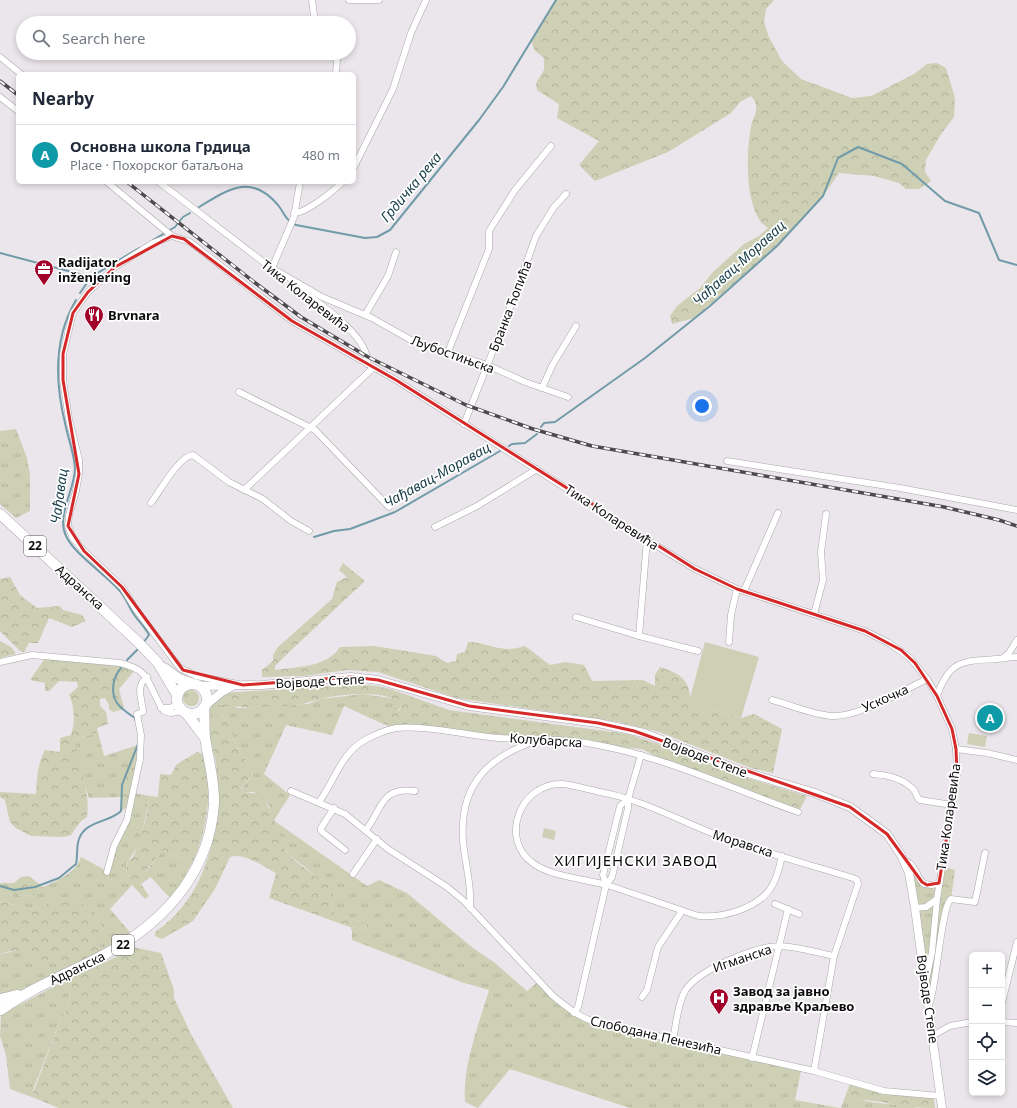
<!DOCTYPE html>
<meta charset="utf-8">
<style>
:root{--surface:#fff;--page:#f6f6f7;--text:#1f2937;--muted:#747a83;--line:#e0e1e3;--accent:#ea580c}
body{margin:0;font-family:"Noto Sans",sans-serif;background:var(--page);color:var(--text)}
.controls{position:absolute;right:12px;bottom:12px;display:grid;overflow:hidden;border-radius:6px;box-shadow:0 2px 6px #0003}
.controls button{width:36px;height:36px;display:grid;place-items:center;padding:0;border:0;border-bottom:1px solid var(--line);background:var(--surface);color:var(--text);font:20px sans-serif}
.you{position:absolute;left:702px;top:406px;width:14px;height:14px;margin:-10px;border:3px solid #fff;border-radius:50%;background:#1a73e8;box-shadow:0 0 0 6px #1a73e833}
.badge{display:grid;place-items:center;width:26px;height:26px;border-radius:50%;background:var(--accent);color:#fff;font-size:13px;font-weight:700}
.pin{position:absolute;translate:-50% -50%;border:2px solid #fff;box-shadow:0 1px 4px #0006}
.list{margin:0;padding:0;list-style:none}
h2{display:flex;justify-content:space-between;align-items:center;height:52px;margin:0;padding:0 16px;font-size:17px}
h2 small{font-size:13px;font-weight:400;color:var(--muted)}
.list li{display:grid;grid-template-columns:26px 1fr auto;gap:12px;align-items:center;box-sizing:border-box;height:60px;padding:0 16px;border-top:1px solid var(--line)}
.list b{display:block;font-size:15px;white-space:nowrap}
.list p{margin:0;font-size:13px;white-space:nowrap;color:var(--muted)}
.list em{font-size:13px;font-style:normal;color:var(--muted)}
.icon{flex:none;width:22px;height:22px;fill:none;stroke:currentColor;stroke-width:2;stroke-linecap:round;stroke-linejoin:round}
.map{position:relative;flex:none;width:1017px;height:1108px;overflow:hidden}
.search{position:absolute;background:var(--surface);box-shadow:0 2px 6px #0003;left:16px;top:16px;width:340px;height:44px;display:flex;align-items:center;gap:10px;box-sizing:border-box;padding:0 14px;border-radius:22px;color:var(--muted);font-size:15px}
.panel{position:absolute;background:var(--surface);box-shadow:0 2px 6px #0003;left:16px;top:72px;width:340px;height:112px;border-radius:6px}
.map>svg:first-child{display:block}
.grass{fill:url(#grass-tufts)}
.forest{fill:url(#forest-crowns)}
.park{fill:#cdd0b4}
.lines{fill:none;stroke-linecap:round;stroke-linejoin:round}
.stream{stroke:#719ba9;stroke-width:2}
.minor-casing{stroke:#aaa6ab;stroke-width:7}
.tertiary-casing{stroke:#aaa6ab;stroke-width:9}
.primary-casing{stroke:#aaa6ab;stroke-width:11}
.minor{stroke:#fff;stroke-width:6}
.tertiary{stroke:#fff;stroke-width:8}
.primary{stroke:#fff;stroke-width:10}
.rail-casing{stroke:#4c4a4c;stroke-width:3.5}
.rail{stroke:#fff;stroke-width:2;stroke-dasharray:6;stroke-linecap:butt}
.marked{fill:none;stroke:#d62828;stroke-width:3;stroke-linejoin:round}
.labels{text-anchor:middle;stroke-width:3.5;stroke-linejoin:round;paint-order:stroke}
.shield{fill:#fff;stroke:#565556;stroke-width:1}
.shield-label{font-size:12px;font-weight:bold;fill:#0d0c0d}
.poi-label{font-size:13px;font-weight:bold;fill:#0d0c0d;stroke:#fff;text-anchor:start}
.street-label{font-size:13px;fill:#0d0c0d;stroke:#fff}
.water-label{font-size:14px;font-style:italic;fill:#173e49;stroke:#fff}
.quarter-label{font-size:15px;letter-spacing:1px;fill:#0d0c0d;stroke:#fff}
</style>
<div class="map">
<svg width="1017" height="1108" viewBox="0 0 1017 1108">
<defs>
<pattern id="grass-tufts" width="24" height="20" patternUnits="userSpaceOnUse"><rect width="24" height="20" fill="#cdd0b4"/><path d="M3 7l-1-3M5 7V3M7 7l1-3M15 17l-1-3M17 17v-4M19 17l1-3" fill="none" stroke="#afb19a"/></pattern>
<pattern id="forest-crowns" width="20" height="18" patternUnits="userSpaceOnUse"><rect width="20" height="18" fill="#cdd0b4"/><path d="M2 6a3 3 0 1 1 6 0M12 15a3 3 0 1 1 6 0" fill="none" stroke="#afb19a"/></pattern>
</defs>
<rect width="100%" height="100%" fill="#ebe6eb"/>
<g class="grass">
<polygon points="16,429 27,458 30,475 30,511 16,518 0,504 0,431"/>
<circle cx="191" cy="698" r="8"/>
<path d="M362,694L397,699L402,705C398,713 388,717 383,724L344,706L332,735L286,725L264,774L290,795L274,820L271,814L269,805L254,792H243L241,789L253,774C249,764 242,756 237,746C231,735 231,723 221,715L207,725L209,704L220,695L237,708L308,704L321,699Z"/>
<polygon points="98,732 104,756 138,745 122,785 122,797 89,798 77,758 75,740"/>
<path d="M133,793L150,796C146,812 144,829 138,845C136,851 126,862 126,867C126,872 131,879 132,885L110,909L134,937L96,955L55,900L33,910L0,901V893C14,894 30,899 43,891V887C57,881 77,872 81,857L107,871L127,820Z"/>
<path d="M276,822L367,886L379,880L407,893L473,948L495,963L527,991L540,980L568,1007L588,1018L802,1066L795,1100L840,1108H630L510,1069L478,1108L465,1102C462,1067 479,1024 489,990L461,982L352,940V931L350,927L364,929L367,926L364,923L334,914L328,885L289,855L281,843Z"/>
<polygon points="163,850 178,857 193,861 176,892 170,898 146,872"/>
<polygon points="907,861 922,882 939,883 927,977"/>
<polygon points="19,950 30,954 37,958 56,962 63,975 0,1005 0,954"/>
<polygon points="71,978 69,1005 61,1019 34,1087 33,1093 37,1099 10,1089 6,1055 0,1036 1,1014"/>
<path d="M848,1089L851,1097C873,1105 897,1103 919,1108H841Z"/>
</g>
<g class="forest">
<path d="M556,0H774L766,9L764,22L769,37L782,61L801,79L852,98L871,96L914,74L927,64L937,63L946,68L955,98L954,117L941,134L926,160L925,172L931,181L919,189H906L899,183L874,176L839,173L823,196L777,246L694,318L672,324L670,316L677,306L700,288L712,273L744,244L759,236L768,228C744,214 746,152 751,127C752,121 756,115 756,110C757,104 755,100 751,96L740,102L731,113L668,152L595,181L579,165L599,141L557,118L559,104L537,90L536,83L544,70V58L535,51L531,41Z"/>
<path d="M343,563L365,581L286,655L275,666V670C297,667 328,667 340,647L374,646L436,656L447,663L456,661L457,654L465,652L468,642C482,642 495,649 509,649C514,649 520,647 525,646L550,665L565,662L584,665L592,681L643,680L655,686V675L660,667C671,671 682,674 687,685C690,690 690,698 692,704L741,718L754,714L782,729L773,773L751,768L659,732L618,722L457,698L378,672L347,670L304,676L262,677V670L273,661V655L278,647L332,599L337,582L347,577L339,570Z"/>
<polygon points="10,577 20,595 37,608 60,606 63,610 82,615 86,621 72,627 49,618 38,643 29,643 24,652 20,651 0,631 0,579"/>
<polygon points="0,641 11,647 16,654 0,658"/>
<path d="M46,657L137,668L119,689L124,709L113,712L109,709V705L105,698L100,699V706L106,712L108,724L97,728L98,732L75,740C78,765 91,791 87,817L80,822L71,835L64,837L31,836L16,828L10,822L5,800L0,797V792L36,794C37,779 37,764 45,750L60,752V738L71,735C75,724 75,706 69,695L78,687L77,682L59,681L49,691H45V683L30,680Z"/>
<path d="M354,684L378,686L393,690L449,710L628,734L658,744L737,775L807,796L799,811L675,766L642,749L396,728L383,724L388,716L400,710L402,705C388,689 340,694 321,699C308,702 300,706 285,706C263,707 240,708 217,705V699L225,693Z"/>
<path d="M221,715C231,723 231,735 237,746C242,756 249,764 253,774L241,788L243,792L260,794C268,803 271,813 276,823C282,833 280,845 288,854C297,864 317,876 328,885L334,914L364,923L367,926L364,929L350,927L269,898L276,873C264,867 244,852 230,857L215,889L193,921L162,939L155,936V932C209,896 223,823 216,763C214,749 204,732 210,719Z"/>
<polygon points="138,745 141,747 130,805 121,811 122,785"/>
<path d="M197,752L203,754C214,784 207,833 193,861L178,857L163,850L146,871L152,876L141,884L149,896L145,899L132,885L126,868L128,861L133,857L138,845L145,822L150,796L158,797L160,774L171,775L176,765Z"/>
<polygon points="942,866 955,870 951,899 929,1005 927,977"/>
<path d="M29,876L43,887V891C30,899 14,894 0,893V883H14L21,877Z"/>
<path d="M55,900H65L90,906L103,927L100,947L97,954L63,975L56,962C33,964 27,943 0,954V901L33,910Z"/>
<polygon points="132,947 161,953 174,990 174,998 192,1036 233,1108 59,1108 37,1099 33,1093 61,1019 69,1005 71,978 116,957"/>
<path d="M851,1081L884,1089L933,1092L935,1108C917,1108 899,1106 882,1102C870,1100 864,1102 851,1097L848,1089Z"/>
</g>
<g class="park">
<polygon points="705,642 759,657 741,718 692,704 690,698"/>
<polygon points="969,733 987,736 985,747 967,744"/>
<polygon points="544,828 556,831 554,840 542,837"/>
</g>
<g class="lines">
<g class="stream">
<path d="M199,207C229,189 251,173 278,205C285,214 285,220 296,225L365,238L377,237L390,230L479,120L503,87L556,0"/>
<polyline points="153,240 175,227 183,217 190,213"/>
<polyline points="0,253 91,277"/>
<polyline points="80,293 91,277 139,248"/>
<path d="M76,300C54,337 55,382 65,423C68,438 74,453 75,468C75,490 56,515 66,536C74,554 105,574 119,590C125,596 128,605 133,613C138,621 145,627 149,635L143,643"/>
<polyline points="541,427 544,423 555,422 645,358 710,306 777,246 823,196 838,158 858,147 902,164 945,201 979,213 999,260 1017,265"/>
<polyline points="509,446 512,444 525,443 537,434"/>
<polyline points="314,537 334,531 350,529 395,512 500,451"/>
<polyline points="127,660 139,648"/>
<path d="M121,668C113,677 110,692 117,703C121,709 129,714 135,718V720"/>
<path d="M0,886L14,890L35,887L59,878L76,864C78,856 76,847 79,839C86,820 109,823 121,811L122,785L138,744"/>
</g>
<defs>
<g id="minor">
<polyline points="312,0 315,23"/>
<polyline points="349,0 379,0"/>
<polyline points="325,53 333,56 337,60 336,74"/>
<polyline points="0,57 21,74"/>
<polyline points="0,97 18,111"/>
<polyline points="354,167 393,89 411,33 426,0"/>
<polyline points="107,182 172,236"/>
<polyline points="159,182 275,271"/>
<polyline points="300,182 294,217 272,268 322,297 372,318 411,340 487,365 525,382 568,397"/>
<path d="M294,213C306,213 334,191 342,182"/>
<path d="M294,284C314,300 371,336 367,364"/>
<polyline points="365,315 388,276 396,252"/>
<polyline points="448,352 489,249 489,231 515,190 551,146"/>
<polyline points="542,388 553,364 576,326"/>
<polyline points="239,392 315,430 389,507"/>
<polyline points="464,424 515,295 536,236 554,207 566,194"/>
<polyline points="727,461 900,488 1017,510"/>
<polyline points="244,490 373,368"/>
<path d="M151,503C160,491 179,456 193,455L229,482L263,499L291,521L309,531"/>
<polyline points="435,527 477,506 537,469"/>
<polyline points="744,591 778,513"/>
<polyline points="814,614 823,580 821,552 826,514"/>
<polyline points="576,617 639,636 647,540"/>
<polyline points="639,636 698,651"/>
<polyline points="729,642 731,615 737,589"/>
<polyline points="1004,657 1009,653 1017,640"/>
<path d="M0,662L32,655L120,663C144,669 146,675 156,697C159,702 160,707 164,711L171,713L183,711"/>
<polyline points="238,684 196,676 180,668 135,608 122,587 84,551 73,538 68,526 69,515 76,491 79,474 79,460 69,419 63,380 63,354 73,313 88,292 115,267 153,243 172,236 190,242 292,321 396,380 647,540 695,569 737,589 865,631 889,643 910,658 927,679 937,696 952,729 956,749 957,775 937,899 932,952 926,981"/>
<path d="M937,696C949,661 962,661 995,659C1002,659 1010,657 1017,657"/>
<path d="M772,700C791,705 813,715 832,716C860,717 902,691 927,679"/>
<polyline points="161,708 170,708 177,704"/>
<polyline points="956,749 987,753 1017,760"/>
<path d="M873,774C888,775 904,779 914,790C917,794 916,798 920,800L952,805"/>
<path d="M291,791L345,814L388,849L447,887L464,901L553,996C567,1007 578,1017 595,1022L814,1071L884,1091L941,1096"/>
<path d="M319,802C334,782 341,753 365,740C374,735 385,730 396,728C420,725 463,734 489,737C523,741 558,737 592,744C663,756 730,788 798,812"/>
<polyline points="334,808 321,828 321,831 345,850"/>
<path d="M366,830C383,808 380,787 415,791"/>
<path d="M782,856C780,864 778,874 774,882C763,908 723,918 699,916C668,906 638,895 607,885C585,879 553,877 534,864C498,840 520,782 563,784C572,785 583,788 592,790C604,793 616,795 628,799C658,808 687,824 717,835C761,852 808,864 853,878L857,880L858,884L834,956L814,1071"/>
<path d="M904,861C915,862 916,877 924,884L932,885L939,883"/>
<path d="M107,872L114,846L127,820L140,759L141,735L137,714L143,712C142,698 135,687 147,677"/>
<polyline points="353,874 377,839"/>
<polyline points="606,885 603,875 620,806 628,799"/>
<polyline points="775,904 799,914"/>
<path d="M470,908C472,885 465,863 463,841C459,785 488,756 539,740"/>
<polyline points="915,908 926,907 937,899"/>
<polyline points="642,997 647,990 658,947 682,911"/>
<polyline points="1002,1003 1017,942"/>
<path d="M929,1005C937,986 941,906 951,899L975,902L985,853"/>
<polyline points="574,1013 578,1007 606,885 612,877 628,808 628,799 641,755"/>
<polyline points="1002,1022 1017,1023"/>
<polyline points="932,1036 950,1026 972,1022"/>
<path d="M673,1040C676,1025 677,1009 683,995C692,972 753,947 777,946C792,945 818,953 834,956"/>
<polyline points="752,1058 788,909"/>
</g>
<g id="tertiary">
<polyline points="200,686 262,685 351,677 378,680 469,706 598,723 644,733 738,770 815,793 850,807 887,834 901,855 909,873 915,908 942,1108"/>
<polyline points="206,705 222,692 231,687"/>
</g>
<g id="primary">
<polyline points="0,514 137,641 158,663 177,695"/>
<polyline points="164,668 179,679 191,683"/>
<circle cx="192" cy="699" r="15"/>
<polyline points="186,713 205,738"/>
<polyline points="0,999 18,995"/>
<path d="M1,1010C29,989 61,977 92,961C156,930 209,879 214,804C215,780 208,760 205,737C204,727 205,717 204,707"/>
</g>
</defs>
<use href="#minor" class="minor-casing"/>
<use href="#tertiary" class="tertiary-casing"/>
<use href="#primary" class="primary-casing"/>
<use href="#minor" class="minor"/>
<use href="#tertiary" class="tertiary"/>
<use href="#primary" class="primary"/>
<defs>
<g id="rail">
<polyline points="0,81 18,95"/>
<polyline points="127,182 254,282 301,317 368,357 466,405 533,429 592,446 944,507 999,520 1017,526"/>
</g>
</defs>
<use href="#rail" class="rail-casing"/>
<use href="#rail" class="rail"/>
</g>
<path class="marked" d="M172,236L184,239L292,321L396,380L695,569L737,589L865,631L901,650L915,663L937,696L952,729L956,749L957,775L939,883L927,885L922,882L887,834L850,807L634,731L598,723L469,706L378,680L351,677L243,685L183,670L122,587L84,551L68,526L79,474L63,380V354L73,313L88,292L115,267Z"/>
<defs>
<symbol id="office-pin" viewBox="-11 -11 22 30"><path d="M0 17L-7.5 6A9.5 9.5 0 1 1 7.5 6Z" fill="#a2012a" stroke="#fff"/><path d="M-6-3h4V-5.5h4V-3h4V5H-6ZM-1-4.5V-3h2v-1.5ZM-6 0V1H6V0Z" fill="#fff"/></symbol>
<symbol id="restaurant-pin" viewBox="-11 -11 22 30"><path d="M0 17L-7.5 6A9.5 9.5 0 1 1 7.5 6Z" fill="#a2012a" stroke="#fff"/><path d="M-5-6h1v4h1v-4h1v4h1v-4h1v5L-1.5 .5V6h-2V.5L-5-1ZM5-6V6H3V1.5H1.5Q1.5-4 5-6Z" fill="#fff"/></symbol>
<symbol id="hospital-pin" viewBox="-11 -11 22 30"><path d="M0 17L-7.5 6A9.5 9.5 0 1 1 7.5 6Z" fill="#a2012a" stroke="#fff"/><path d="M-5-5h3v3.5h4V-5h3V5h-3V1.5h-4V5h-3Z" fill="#fff"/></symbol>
</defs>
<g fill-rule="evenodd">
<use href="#office-pin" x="33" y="258" width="22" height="30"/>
<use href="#restaurant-pin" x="83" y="304" width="22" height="30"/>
<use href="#hospital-pin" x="708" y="987" width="22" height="30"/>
</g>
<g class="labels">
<g class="shield">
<rect x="24" y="536" width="22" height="20" rx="3"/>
<rect x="112" y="935" width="22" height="20" rx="3"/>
</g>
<g class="shield-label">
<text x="35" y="550">22</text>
<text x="123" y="949">22</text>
</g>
<g class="poi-label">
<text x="58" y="267">Radijator<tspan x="58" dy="15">inženjering</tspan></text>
<text x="108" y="320">Brvnara</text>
<text x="733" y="996">Завод за јавно<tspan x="733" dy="15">здравље Краљево</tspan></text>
</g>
<g class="street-label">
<text transform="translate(306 296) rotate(38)" y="5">Тика Коларевића</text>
<text transform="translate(510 306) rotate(-69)" y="5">Бранка Ћопића</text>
<text transform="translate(453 354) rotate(20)" y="5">Љубостињска</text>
<text transform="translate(612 517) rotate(33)" y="5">Тика Коларевића</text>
<text transform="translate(80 587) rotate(42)" y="5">Адранска</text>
<text transform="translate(320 681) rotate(-3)" y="5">Војводе Степе</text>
<text transform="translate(885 698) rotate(-24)" y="5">Ускочка</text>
<text transform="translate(546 740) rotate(4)" y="5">Колубарска</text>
<text transform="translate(705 757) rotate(21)" y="5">Војводе Степе</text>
<text transform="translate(948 817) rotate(-82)" y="5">Тика Коларевића</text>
<text transform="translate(743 843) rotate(18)" y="5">Моравска</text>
<text transform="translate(742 958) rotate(-19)" y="5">Игманска</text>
<text transform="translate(77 968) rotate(-26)" y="5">Адранска</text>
<text transform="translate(928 999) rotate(82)" y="5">Војводе Степе</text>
<text transform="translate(656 1035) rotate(13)" y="5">Слободана Пенезића</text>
</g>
<g class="water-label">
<text transform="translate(411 187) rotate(-50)" y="5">Грдичка река</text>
<text transform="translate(739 263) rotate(-42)" y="5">Чађавац-Моравац</text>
<text transform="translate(437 475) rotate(-29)" y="5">Чађавац-Моравац</text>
<text transform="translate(59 496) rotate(-82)" y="5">Чађавац</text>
</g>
<g class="quarter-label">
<text x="636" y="866">ХИГИЈЕНСКИ ЗАВОД</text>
</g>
</g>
</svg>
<div class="controls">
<button>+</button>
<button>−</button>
<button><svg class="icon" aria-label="locate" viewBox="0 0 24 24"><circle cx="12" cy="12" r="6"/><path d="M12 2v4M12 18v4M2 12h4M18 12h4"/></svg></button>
<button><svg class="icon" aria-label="layers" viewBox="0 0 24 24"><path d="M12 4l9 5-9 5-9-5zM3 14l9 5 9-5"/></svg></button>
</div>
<div class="you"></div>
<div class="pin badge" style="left:990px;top:718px;background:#0f9aa8">A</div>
<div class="search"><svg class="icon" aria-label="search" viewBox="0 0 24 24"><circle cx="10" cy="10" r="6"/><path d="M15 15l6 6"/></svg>Search here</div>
<section class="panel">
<h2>Nearby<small></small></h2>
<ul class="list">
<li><span class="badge" style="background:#0f9aa8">A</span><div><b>Основна школа Грдица</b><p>Place · Похорског батаљона</p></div><em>480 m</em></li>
</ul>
</section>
</div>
